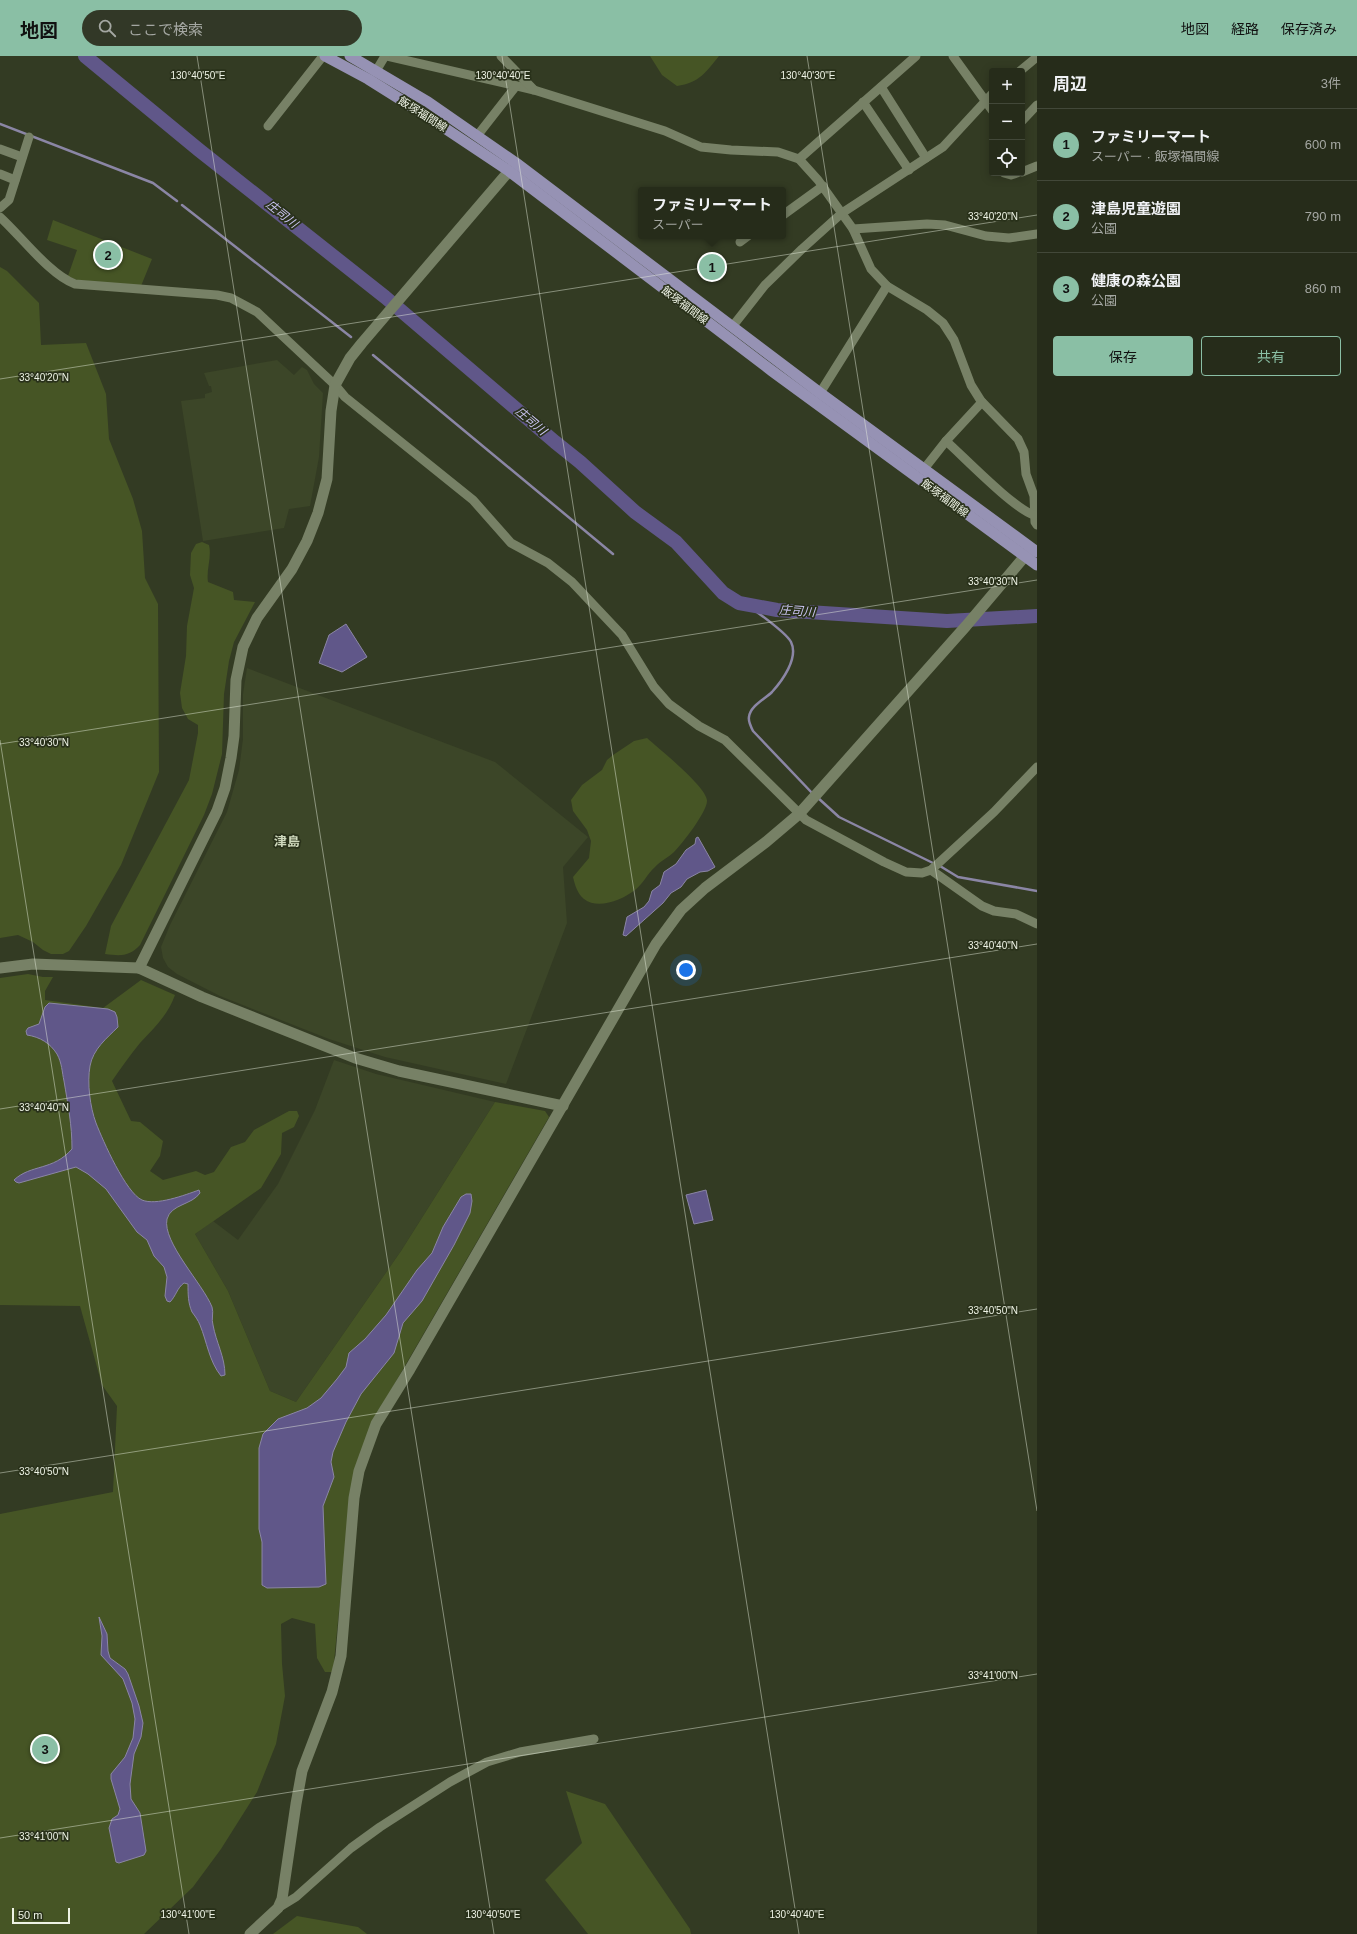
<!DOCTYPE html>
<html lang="ja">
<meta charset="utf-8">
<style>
:root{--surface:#262c1a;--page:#323827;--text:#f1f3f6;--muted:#a4a7a2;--line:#424839;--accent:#8abfa5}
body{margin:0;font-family:Arial,"Noto Sans JP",sans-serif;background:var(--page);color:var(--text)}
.controls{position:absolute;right:12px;top:12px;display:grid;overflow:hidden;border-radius:4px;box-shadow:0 2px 10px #0003}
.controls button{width:36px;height:36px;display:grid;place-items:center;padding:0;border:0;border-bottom:1px solid var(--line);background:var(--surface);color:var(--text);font:20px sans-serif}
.scale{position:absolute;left:12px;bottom:10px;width:58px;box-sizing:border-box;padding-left:4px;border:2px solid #eef3e5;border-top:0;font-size:11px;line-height:14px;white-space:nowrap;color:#eef3e5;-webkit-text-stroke:3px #29311a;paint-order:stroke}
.you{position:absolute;left:686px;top:914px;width:14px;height:14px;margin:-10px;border:3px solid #fff;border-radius:50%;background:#1a73e8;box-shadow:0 0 0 6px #1a73e833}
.badge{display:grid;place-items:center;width:26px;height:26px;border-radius:50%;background:var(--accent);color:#111;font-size:13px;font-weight:700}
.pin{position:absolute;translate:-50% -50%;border:2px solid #fff;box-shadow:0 1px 4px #0006}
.popup{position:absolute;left:638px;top:131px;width:148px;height:52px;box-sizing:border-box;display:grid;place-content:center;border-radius:4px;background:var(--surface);filter:drop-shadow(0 1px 3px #0005);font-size:13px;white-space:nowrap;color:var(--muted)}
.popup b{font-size:15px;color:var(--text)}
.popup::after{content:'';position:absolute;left:50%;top:100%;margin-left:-8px;border:8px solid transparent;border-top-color:var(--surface)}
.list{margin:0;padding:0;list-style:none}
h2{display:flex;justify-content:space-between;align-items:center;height:52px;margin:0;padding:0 16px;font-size:17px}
h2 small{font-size:13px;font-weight:400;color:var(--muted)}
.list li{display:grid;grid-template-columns:26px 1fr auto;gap:12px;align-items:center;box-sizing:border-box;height:72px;padding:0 16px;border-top:1px solid var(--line)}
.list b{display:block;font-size:15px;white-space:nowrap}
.list p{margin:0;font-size:13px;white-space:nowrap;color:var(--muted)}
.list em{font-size:13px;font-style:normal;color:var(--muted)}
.actions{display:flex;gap:8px;padding:12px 16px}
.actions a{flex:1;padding:9px 0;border:1px solid var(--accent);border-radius:4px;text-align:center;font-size:14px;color:var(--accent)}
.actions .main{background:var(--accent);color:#111}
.icon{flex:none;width:22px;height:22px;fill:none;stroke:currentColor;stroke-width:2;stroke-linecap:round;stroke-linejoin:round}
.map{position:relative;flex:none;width:1037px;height:1878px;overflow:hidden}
header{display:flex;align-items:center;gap:24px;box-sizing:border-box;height:56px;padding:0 20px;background:var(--accent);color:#111}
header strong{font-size:19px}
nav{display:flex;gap:22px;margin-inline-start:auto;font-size:14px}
.search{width:280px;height:36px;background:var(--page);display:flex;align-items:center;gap:10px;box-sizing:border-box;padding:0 14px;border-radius:22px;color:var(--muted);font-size:15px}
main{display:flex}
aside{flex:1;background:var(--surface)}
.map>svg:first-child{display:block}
.built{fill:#3c4628}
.green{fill:#465525}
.water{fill:#605789;stroke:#8b86a5}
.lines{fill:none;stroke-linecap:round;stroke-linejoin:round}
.stream{stroke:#8b86a5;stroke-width:2.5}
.river{stroke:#605789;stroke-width:14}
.minor{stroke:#778166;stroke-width:9}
.tertiary{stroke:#778166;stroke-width:11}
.primary{stroke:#9692b4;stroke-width:11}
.ticks{fill:none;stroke:#eef3e5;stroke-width:1;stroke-opacity:0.45}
.labels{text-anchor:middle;stroke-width:3.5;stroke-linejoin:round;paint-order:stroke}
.street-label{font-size:11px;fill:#eef3e5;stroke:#29311a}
.water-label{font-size:12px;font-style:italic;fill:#ccc6f5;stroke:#29311a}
.quarter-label{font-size:13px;font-weight:bold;fill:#cfd9bd;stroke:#29311a}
.ticks-label{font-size:10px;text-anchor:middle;fill:#eef3e5;stroke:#29311a;stroke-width:3.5;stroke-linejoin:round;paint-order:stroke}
</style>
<header>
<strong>地図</strong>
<div class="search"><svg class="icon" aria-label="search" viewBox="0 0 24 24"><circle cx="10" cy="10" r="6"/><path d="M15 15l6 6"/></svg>ここで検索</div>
<nav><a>地図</a><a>経路</a><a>保存済み</a></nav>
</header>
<main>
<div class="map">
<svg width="1037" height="1878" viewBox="0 0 1037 1878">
<rect width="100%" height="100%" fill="#333b23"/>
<g class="built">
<polygon points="277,304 294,319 302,311 307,314 314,328 323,337 319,401 310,450 289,453 284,472 203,485 181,345 205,342 205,338 212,336 211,330 209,330 204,317"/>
<polygon points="247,612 495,706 588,781 563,811 567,867 506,1028 385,1001 329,983 220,940 177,918 168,911 163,902 161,891 170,869 227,756 239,714 243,683 243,638"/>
<polygon points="334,1004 376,1018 495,1046 401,1195 296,1346 270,1335 228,1235 195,1178 213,1165 238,1184 278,1128 315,1054"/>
</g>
<g class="green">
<path d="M650,0H719C706,16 699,27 677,30L662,19Z"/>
<polygon points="53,164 152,203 141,230 77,224 68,220 77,194 47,184"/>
<polygon points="0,211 7,215 39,247 41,289 86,287 106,338 109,383 133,443 142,475 145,522 158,548 159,716 121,809 86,870 69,895 63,898 51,898 43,894 33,886 18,879 0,882"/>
<path d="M202,486L209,489C212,501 206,514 208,526L233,536L234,544L255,546L234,586L229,605L224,638L222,698L212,738L204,759L140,889C129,901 120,900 105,898L111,870L189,724L198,677V669L188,663L182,652L180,637L186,600L187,570L194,532L190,519L191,497L196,488Z"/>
<path d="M647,682C658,692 708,732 707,745C707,756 682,788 674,796C668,802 660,805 655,811C647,818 643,828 635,834C622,844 598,854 584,843C577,837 575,829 573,821L589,802L591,785L587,774L573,755L571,744L582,729L602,714L607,704L613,699L634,685Z"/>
<path d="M28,918L43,921H53L45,935V944L103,952L141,924L175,939C168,959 154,972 140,987C130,999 121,1012 112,1025L131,1065L140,1066L163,1085L160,1100L150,1115L163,1124L196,1115L205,1119L214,1116L231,1091L245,1086L254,1074L289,1055H297L299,1060L294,1071L282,1077L281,1098L261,1132L195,1178L228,1235L270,1335L296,1346L401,1195L495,1046L545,1055L549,1061L373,1365L350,1442L333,1616H325L317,1602L315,1568L292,1562L281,1568L282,1608L285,1640L276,1688L257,1736L221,1793L193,1831L144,1878H0V1458L113,1436L117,1350L102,1329L80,1250L0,1249V922Z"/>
<polygon points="566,1735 605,1748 690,1873 691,1878 588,1878 545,1824 582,1787"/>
<polygon points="297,1860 358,1871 367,1878 273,1878"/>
</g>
<g class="water">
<polygon points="346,568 367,601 342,616 319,607 329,579"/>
<polygon points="698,781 715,811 708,815 700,816 687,823 681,831 671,837 663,847 626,880 623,879 627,861 644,851 649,845 652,835 660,829 664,816 676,808 686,794 695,788 696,782"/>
<path d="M49,947L108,953L115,956L117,961L118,971C107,982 93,993 90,1010C87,1027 90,1051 96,1067C103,1085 126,1137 142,1144C156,1150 185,1139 199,1134L200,1137C192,1149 171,1148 167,1163C162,1186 203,1228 212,1251C214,1257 211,1263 213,1269C216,1286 225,1301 225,1319L221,1320C209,1305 207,1286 200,1269C198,1264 195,1260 192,1256C188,1247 188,1238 188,1228L184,1227C177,1232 176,1240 170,1246L167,1245L165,1240L167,1221L164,1211L154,1200L147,1184L137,1176L106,1133L88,1118L76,1111L19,1127L16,1126L14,1124C31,1108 53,1115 72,1093C72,1069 68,1049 64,1025C62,1016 62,1007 57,998C50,987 40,981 27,979L26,975L28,972L39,968L45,951Z"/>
<polygon points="706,1134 713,1164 694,1168 686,1139"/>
<polygon points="466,1138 471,1138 472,1145 470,1157 454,1189 422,1245 403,1267 394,1297 361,1338 346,1366 333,1396 331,1406 334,1421 323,1450 326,1528 319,1531 267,1532 262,1529 262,1486 259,1473 259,1392 263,1378 278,1363 307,1352 321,1342 337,1323 346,1311 349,1297 365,1283 386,1259 417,1214 432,1197 443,1171 461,1141"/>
<polygon points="99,1561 107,1578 108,1595 110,1602 125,1613 128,1618 139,1650 143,1667 141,1681 134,1698 130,1728 131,1743 140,1757 146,1795 144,1799 119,1807 116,1806 109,1772 112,1763 118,1759 120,1753 111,1723 111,1718 125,1701 133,1682 135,1663 132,1647 123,1623 101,1599 102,1580"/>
</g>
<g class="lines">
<g class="stream">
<polyline points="0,68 153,127 177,145"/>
<polyline points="182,149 351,281"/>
<polyline points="373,299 613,498"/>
<path d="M749,550C759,558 786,576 791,586C799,602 782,625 772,636C765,643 750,650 749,661C748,665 751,671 753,675L813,738"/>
<polyline points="817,741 839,761 935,808"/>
<polyline points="940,810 958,821 1037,835"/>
</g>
<polyline class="river" points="85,0 199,94 385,241 555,386 580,406 635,456 676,486 723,537 739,547 777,554 947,565 1037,560"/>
<g class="minor">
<polyline points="387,0 534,34 665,75 701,91 731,94 778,96 799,103 818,124 853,173 871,213 887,230 927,254 943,267 954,284 971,329 981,345 1018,383 1024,396 1026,418 1034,440 1035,466 1037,469"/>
<polyline points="501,0 534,34"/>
<polyline points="953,0 992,54"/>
<polyline points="376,15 385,0"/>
<polyline points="1020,15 1037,1"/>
<polyline points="881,31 926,102"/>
<polyline points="863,46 909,114"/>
<polyline points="1022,65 1037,49"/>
<polyline points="268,70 323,0"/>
<polyline points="477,80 516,30"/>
<polyline points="0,93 22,101"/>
<polyline points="799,103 916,0"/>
<polyline points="1022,116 1037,110"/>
<polyline points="1004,117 1011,119 1017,117"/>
<polyline points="0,118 15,124"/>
<polyline points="0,152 9,144 29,81"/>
<polyline points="783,159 823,130"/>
<path d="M0,161C21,180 50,219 75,228L217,239L231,242L257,256L335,329L345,341L473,444L511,487L548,507L572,526L622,579L654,631L669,648L699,670L725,684L806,764L884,806L906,816L922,817L931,814L994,756L1037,711"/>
<polyline points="853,173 927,168 945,169 986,180 1009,182 1037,178"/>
<polyline points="740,186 748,180"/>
<polyline points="732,271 765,229 802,193 842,157 943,91 992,38"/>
<polyline points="820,337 887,230"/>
<path d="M946,385C964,401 1014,453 1034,459"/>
<polyline points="924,413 946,385 982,346"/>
<polyline points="931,814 982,850 994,855 1016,858 1037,868"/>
<polyline points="278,1852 296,1841 351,1792 380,1771 450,1726 487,1706 520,1696 594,1683"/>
</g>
<g class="tertiary">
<polyline points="515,108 362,287 350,302 335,329 331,355 327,423 318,457 307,485 292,513 257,562 243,591 236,624 234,680 231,702 225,732 217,755 139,912 202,941 355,1002 399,1015 563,1050"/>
<polyline points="0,912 33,908 139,912"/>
<polyline points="250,1878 278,1852 282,1843 296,1748 302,1715 332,1636 341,1600 354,1442 359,1415 376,1368 410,1313 656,888 681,854 705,832 766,786 799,758 966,570 1031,493"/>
</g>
<g class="primary">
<polyline points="325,0 368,23 419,55 509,115 772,315 1037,509"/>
<polyline points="350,0 428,46 516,107 820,337 1037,496"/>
</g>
</g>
<path class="ticks" d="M197,0L494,1878M502,0L799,1878M807,0L1037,1455M0,323L1037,159M0,684L189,1878M0,688L1037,524M0,1053L1037,888M0,1417L1037,1253M0,1782L1037,1618"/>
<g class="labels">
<g class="street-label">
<text transform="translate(423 58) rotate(32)" y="4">飯塚福間線</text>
<text transform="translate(685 249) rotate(37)" y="4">飯塚福間線</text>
<text transform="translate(945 442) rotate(36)" y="4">飯塚福間線</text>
</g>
<g class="water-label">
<text transform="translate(282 158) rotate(39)" y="4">庄司川</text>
<text transform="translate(531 365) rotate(40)" y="4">庄司川</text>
<text transform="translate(797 555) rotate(4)" y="4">庄司川</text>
</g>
<g class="quarter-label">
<text x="287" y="790">津島</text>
</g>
</g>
<g class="ticks-label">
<text x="198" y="23">130°40'50"E</text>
<text x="503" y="23">130°40'40"E</text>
<text x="808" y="23">130°40'30"E</text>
<text x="993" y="164">33°40'20"N</text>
<text x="44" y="325">33°40'20"N</text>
<text x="993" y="529">33°40'30"N</text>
<text x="44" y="690">33°40'30"N</text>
<text x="993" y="893">33°40'40"N</text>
<text x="44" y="1055">33°40'40"N</text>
<text x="993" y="1258">33°40'50"N</text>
<text x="44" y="1419">33°40'50"N</text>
<text x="993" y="1623">33°41'00"N</text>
<text x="44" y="1784">33°41'00"N</text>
<text x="188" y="1862">130°41'00"E</text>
<text x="493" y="1862">130°40'50"E</text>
<text x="797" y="1862">130°40'40"E</text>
</g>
</svg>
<div class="controls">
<button>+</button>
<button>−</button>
<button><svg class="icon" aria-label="locate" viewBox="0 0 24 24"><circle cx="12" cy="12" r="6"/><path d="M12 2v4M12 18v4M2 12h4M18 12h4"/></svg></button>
</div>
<div class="scale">50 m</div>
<div class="you"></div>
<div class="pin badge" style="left:712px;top:211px">1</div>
<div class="popup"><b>ファミリーマート</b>スーパー</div>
<div class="pin badge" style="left:108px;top:199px">2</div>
<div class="pin badge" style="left:45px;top:1693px">3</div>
</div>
<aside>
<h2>周辺<small>3件</small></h2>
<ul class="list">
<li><span class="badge">1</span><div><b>ファミリーマート</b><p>スーパー · 飯塚福間線</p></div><em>600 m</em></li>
<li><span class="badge">2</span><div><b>津島児童遊園</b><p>公園</p></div><em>790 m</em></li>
<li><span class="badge">3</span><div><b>健康の森公園</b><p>公園</p></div><em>860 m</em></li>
</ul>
<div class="actions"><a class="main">保存</a><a>共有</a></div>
</aside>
</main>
